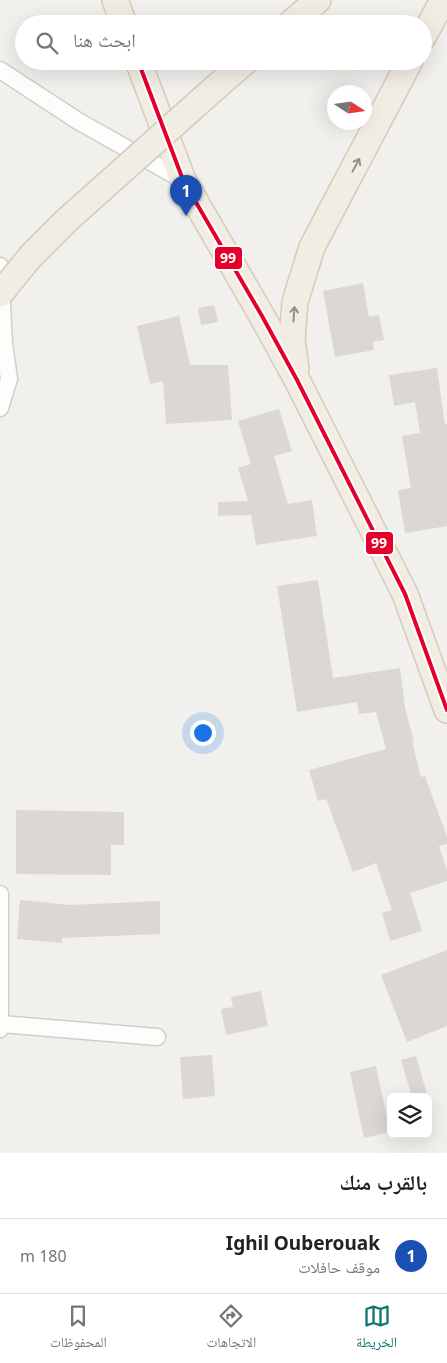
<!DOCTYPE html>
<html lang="ar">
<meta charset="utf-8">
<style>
:root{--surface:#fff;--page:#f2f2f2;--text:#222;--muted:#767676;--line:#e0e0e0;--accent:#0f766e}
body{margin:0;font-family:"Noto Sans","Noto Naskh Arabic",sans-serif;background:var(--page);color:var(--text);direction:rtl}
.controls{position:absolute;right:15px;bottom:15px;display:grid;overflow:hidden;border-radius:8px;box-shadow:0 5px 20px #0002}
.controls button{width:45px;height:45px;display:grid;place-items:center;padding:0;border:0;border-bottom:1px solid var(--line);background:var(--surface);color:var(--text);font:25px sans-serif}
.compass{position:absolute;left:327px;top:85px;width:45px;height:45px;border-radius:50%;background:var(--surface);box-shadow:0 5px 20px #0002;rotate:102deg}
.you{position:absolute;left:202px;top:732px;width:18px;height:18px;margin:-12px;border:4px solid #fff;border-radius:50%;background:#1a73e8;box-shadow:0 0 0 8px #1a73e833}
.badge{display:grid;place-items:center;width:32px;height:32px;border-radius:50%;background:var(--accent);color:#fff;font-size:16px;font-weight:700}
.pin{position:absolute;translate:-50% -41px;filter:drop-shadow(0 1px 2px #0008)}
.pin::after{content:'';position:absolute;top:26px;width:18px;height:15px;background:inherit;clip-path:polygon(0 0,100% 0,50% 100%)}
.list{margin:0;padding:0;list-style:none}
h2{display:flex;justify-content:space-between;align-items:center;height:65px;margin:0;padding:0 20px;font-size:21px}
h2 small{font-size:16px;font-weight:400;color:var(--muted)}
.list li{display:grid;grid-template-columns:32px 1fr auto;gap:15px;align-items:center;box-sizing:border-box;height:75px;padding:0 20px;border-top:1px solid var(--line)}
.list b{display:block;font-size:19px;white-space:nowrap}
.list p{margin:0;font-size:16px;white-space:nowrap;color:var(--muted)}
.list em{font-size:16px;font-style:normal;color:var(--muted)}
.icon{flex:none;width:28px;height:28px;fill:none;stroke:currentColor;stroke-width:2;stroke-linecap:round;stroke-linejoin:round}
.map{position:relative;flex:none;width:447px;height:1153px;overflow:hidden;direction:ltr}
.search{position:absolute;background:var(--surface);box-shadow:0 5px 20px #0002;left:15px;right:15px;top:15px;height:55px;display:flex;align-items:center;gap:12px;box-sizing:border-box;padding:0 18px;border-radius:28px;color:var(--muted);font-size:19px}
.sheet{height:140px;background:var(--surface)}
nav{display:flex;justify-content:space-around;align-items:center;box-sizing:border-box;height:70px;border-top:1px solid var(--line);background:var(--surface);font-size:14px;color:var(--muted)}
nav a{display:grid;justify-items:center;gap:2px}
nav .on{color:var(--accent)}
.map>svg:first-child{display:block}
.building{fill:#dad7d4}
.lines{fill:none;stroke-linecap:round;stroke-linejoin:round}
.minor-casing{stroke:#d0ceca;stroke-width:19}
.primary-casing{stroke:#d5cbba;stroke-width:28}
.minor{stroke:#fdfdfc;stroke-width:16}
.primary{stroke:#f2ede4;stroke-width:25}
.primary-bridge-casing{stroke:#d5cbba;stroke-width:28;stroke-linecap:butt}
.primary-bridge{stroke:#f2ede4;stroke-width:25}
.bus-1-casing{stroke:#fff;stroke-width:8}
.bus-1{stroke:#e4002b;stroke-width:4}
.oneway{stroke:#968e85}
.line-badge{stroke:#fff;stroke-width:2}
.badge-label{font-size:14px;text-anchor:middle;font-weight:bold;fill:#fff}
</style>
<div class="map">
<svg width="447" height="1153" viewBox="0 0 447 1153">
<rect width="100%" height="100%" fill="#f2f0ed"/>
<g class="building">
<polygon points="363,283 369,317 379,315 384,340 373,342 374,350 335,357 323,291"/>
<polygon points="214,305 218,322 201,325 198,308"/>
<polygon points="179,316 190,365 228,365 232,420 166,424 163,381 150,384 137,326"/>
<polygon points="437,368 445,425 447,424 447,526 405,533 398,490 411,488 402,436 420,433 415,402 394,406 389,375"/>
<polygon points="279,409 292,451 274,456 288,504 312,500 317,536 256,545 251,515 218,516 218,502 248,501 238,468 251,464 238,421"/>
<polygon points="318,580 333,678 400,668 405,708 414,741 412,741 421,777 425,776 447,837 447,844 439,846 447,870 447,881 410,893 422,931 390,941 382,913 392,910 376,863 353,872 326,799 318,801 309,770 386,749 376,712 359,714 357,702 297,712 277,586"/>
<polygon points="16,810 124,812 124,845 111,845 111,875 16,874"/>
<polygon points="20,900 70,905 160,901 160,934 62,938 62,943 17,939"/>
<polygon points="447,950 447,1026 407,1042 381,975"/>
<polygon points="261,991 268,1026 226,1035 221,1009 233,1007 231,997"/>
<polygon points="212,1055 215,1096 183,1099 180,1057"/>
<polygon points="416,1056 427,1094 412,1097 401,1060"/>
<polygon points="376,1066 390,1132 364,1138 350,1072"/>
</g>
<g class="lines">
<defs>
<g id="minor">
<polyline points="0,70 78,121 183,180"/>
<polyline points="0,266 4,344 9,379 0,408"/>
<polyline points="0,894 0,1029"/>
<polyline points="1,1024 157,1037"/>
</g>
<g id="primary">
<polyline points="115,0 124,24"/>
<polyline points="290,24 318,0"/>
<polyline points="423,37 443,0"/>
<polyline points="138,61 183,180 262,316 297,380 405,594 447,710"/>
<polyline points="216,87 246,61"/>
<polyline points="296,368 292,340 295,302 312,247 410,61"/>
</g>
</defs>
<use href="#minor" class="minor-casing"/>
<use href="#primary" class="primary-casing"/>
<use href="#minor" class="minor"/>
<use href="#primary" class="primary"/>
<defs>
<polyline id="primary-bridge" points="0,294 30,257 67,220 216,87"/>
</defs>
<use href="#primary-bridge" class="primary-bridge-casing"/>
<use href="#primary-bridge" class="primary-bridge"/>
<defs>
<polyline id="bus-1" points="138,61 183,180 262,316 297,380 405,594 447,710"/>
</defs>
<use href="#bus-1" class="bus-1-casing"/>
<use href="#bus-1" class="bus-1"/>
</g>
<defs><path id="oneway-shaft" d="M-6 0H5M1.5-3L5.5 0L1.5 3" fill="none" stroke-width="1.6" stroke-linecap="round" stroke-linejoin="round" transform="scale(1.25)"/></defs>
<g class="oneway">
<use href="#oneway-shaft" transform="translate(356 165) rotate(-62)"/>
<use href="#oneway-shaft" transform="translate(294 314) rotate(-86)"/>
</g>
<g class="line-badge">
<rect x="214" y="246" width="29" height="24" rx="5" fill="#e4002b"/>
<rect x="365" y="531" width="29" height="24" rx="5" fill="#e4002b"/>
</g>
<g class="badge-label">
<text x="228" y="263">99</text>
<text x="379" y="548">99</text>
</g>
</svg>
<div class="controls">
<button><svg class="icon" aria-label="layers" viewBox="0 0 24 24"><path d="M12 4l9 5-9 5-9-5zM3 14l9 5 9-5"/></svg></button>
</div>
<svg class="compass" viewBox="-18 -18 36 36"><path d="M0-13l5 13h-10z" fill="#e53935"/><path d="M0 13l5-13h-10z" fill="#767676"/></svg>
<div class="you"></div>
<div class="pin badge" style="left:186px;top:216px;background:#1a4fb4">1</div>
<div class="search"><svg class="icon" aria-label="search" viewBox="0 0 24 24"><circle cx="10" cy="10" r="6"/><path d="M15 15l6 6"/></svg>ابحث هنا</div>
</div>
<section class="sheet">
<h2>بالقرب منك<small></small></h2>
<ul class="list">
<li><span class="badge" style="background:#1a4fb4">1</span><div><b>Ighil Ouberouak</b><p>موقف حافلات</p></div><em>180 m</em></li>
</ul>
</section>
<nav>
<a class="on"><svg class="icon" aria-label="map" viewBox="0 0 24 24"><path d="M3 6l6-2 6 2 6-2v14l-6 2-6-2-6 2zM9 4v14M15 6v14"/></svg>الخريطة</a>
<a><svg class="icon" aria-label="directions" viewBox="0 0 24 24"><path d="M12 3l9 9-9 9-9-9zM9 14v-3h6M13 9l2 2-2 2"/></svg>الاتجاهات</a>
<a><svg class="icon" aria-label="saved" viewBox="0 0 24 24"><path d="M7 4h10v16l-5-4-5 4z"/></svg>المحفوظات</a>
</nav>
